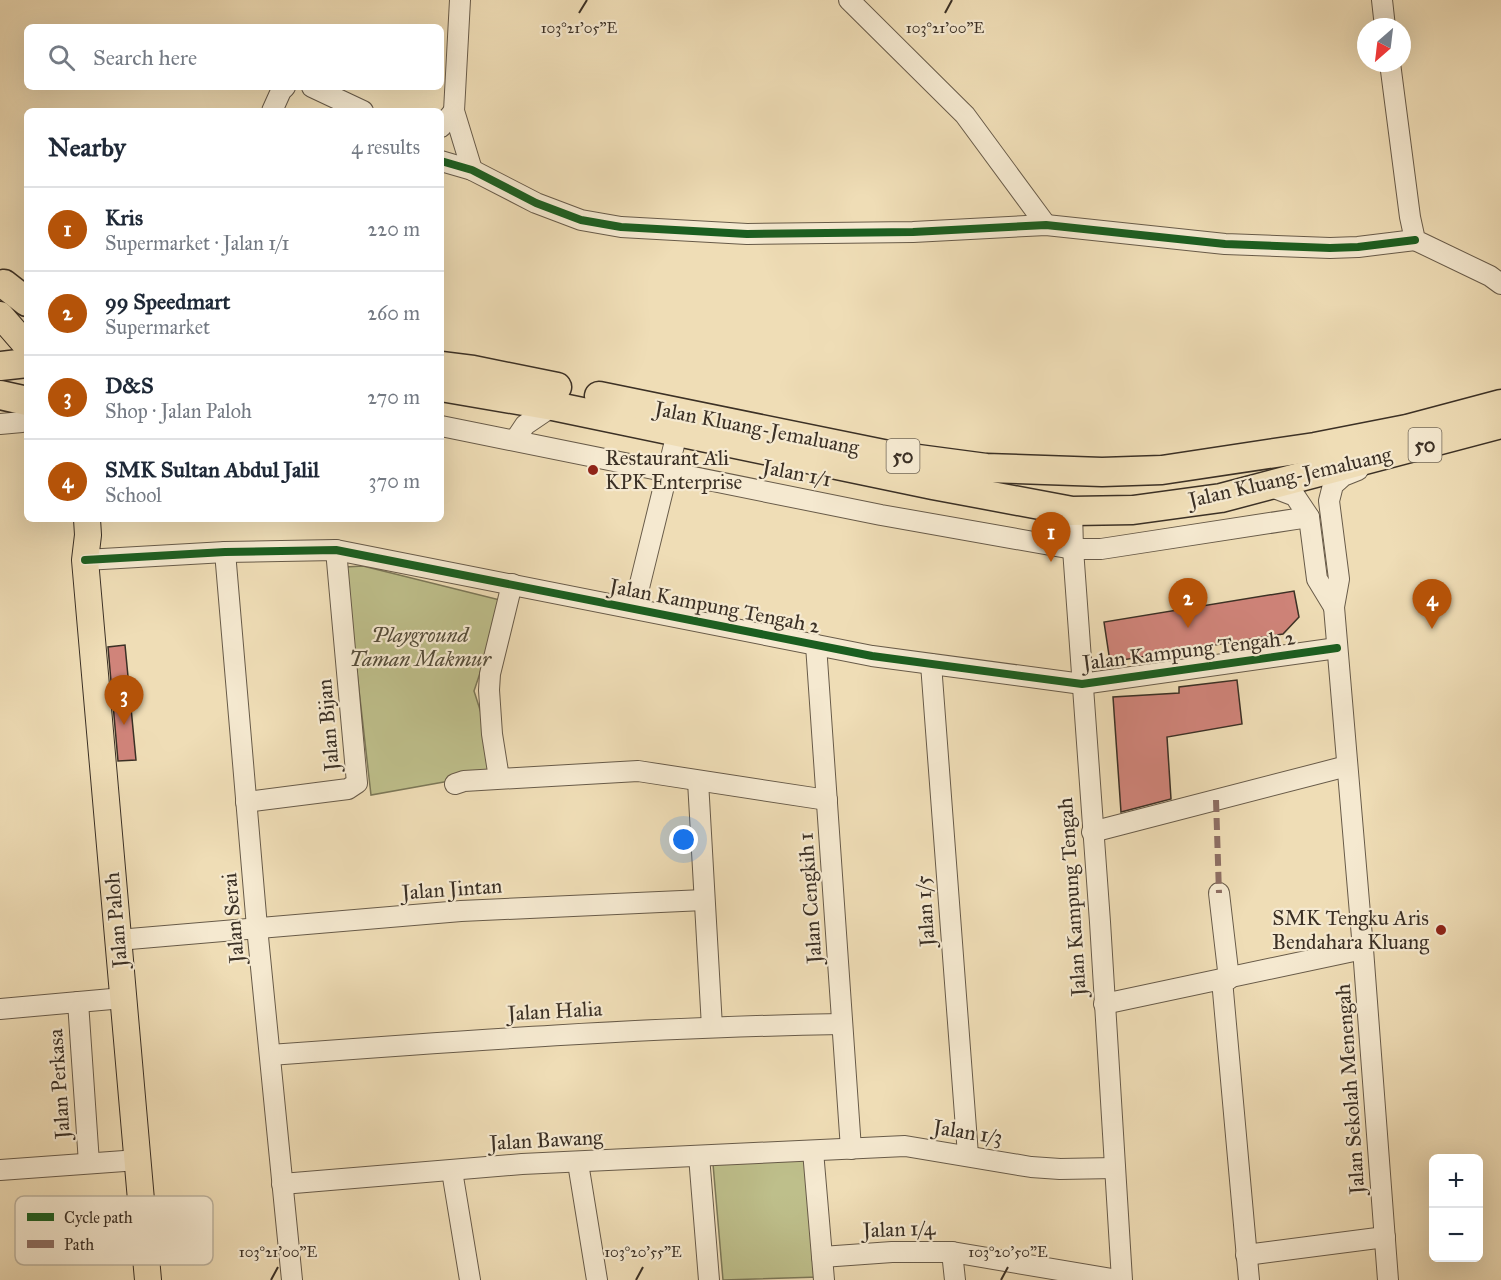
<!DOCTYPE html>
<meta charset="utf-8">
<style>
:root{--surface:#fff;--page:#f6f6f7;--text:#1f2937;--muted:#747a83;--line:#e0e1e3;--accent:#b45309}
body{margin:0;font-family:"IM FELL Great Primer",serif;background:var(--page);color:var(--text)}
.controls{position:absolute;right:18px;bottom:18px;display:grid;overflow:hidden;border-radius:9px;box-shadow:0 6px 24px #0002}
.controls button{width:54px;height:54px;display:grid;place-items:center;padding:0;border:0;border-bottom:2px solid var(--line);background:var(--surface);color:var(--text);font:30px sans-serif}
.compass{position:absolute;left:1357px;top:18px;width:54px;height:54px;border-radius:50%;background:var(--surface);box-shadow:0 6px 24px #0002;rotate:208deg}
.you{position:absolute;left:684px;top:840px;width:21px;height:21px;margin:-15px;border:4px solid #fff;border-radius:50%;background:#1a73e8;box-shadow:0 0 0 9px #1a73e833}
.badge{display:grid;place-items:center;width:39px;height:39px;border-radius:50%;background:var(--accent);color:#fff;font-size:20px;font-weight:700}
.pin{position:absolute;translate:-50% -50px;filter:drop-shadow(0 2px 3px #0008)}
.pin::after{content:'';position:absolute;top:32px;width:21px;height:18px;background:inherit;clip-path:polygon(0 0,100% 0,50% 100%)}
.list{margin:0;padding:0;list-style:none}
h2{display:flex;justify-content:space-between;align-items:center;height:78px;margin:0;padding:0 24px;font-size:26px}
h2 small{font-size:20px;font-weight:400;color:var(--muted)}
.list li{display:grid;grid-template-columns:39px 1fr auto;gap:18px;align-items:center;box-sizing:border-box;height:84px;padding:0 24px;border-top:2px solid var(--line)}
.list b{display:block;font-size:22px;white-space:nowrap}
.list p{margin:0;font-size:20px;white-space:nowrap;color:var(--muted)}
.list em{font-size:20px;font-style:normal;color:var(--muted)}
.icon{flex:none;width:33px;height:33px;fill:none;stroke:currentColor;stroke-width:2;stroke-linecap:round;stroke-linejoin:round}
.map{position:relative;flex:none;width:1501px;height:1280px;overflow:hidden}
.search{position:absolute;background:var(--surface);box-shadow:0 6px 24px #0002;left:24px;top:24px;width:420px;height:66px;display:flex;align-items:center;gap:15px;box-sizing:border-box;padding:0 21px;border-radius:9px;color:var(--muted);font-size:22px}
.panel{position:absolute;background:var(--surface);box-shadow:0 6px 24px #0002;left:24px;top:108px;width:420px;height:414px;border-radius:9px}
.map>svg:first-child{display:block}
.green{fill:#bebf8b;stroke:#7c7858;stroke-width:1.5}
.building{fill:#d0847a;stroke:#3b3025;stroke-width:1.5}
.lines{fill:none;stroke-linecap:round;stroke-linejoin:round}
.minor-casing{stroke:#685b49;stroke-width:22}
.major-casing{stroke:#3b3025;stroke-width:28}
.highway-casing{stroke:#3b3025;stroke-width:31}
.minor{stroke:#f5e9d0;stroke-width:20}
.major{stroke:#efddb6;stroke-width:26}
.highway{stroke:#efddb6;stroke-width:28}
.quiet{stroke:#8d6e63;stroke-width:6;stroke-dasharray:12 6;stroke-linecap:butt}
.cycleway-casing{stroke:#f5e9d0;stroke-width:11}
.cycleway{stroke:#1b5e20;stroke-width:8}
.ticks{fill:none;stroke:#3b3025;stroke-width:2}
.poi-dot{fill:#8f2418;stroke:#f5e9d0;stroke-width:2}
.labels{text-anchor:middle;stroke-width:4.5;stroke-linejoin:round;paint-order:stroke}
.shield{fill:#f5e9d0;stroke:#736858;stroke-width:1.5}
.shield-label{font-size:20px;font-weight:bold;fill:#3b3025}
.street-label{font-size:21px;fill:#3b3025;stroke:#f5e9d0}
.poi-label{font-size:21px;fill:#3b3025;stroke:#f5e9d0;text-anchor:start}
.park-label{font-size:21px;font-style:italic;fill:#554d39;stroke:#f5e9d0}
.key{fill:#f5e9d0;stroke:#bdb29d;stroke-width:1.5}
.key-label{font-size:16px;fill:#3b3025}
.ticks-label{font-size:15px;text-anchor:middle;fill:#3b3025;stroke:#f5e9d0;stroke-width:4.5;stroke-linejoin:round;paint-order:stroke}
</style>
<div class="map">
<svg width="1501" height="1280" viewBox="0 0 1501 1280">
<rect width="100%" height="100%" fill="#efddb6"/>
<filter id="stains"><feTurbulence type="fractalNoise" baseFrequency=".00333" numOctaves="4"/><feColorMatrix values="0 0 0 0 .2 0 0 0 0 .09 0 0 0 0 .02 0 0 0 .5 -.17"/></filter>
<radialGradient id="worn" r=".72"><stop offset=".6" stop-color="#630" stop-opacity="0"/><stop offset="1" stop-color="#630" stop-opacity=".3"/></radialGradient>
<g class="green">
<polygon points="363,566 504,601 474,691 500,772 371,795 345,567"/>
<polygon points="811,1157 819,1277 723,1280 713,1164"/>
</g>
<g class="building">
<polygon points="1294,591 1299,617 1283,634 1110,662 1104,622"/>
<polygon points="125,645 136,760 118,761 108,647"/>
<polygon points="1237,680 1242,724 1167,737 1171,799 1121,812 1113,697 1179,693 1179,687"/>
</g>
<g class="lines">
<defs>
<g id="minor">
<polyline points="460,0 454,111 472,170"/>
<polyline points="849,0 965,115 1046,225"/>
<polyline points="1382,0 1385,27"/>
<polyline points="1390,63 1410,217 1415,240 1490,276 1501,284"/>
<polyline points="312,87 363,111"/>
<polyline points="272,111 281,91 285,87"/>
<polyline points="441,127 454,111"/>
<polyline points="441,161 472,170 536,203 581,220 621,227 747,234 913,232 1046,225 1225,244 1330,248 1358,247 1415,240"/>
<polyline points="0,424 22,422"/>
<polyline points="441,426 881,515 1073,549 1101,549 1309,517"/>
<polyline points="515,440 525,425 553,406"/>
<polyline points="1358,470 1343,476 1333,485 1329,501 1339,579 1334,607 1363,949 1388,1280"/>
<polyline points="1269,486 1295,496 1309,517 1317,579 1334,607"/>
<polyline points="1072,511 1073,549 1100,922 1122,1280"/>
<polyline points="225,552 257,927 292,1280"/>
<polyline points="85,560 225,552 336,550 872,656 1082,684 1337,648"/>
<polyline points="634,608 677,433"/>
<polyline points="816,645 851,1149"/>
<polyline points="931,664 968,1155"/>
<polyline points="499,778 492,734 489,690 490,674 512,584"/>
<polyline points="698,781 712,1027"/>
<polyline points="455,784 464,781 638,771 827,800"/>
<polyline points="246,802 348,789 357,783 336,550"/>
<polyline points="1092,832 1347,766"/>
<polyline points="1219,893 1229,979"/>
<polyline points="118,940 461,911 704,900"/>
<polyline points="1222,980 1249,1280"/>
<polyline points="78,1002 89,1163"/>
<polyline points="1104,1004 1363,949"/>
<polyline points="0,1009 123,998"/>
<path d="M270,1055C460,1041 651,1027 842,1024"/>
<polyline points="813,1151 824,1280"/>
<polyline points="699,1156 709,1280"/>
<polyline points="578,1163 597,1280"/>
<polyline points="0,1170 138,1160"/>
<polyline points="452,1171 470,1280"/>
<polyline points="282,1184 522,1164 905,1146 1031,1167 1060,1169 1115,1168"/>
<polyline points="952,1252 955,1280"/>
<polyline points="1246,1255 1385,1237"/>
<polyline points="822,1257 892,1252 952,1252 1118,1280"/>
</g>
<g id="major">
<polyline points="0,315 27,346"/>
<polyline points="87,519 88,535 85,560 148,1280"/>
</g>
<g id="highway">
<polyline points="4,284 27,302"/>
<polyline points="0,366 27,363"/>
<polyline points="441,366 473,370 557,387"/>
<polyline points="441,387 553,406 933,485 1072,511 1133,510 1221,498 1501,424"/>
<polyline points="0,395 27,401"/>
<polyline points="599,396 888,455 986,468 1102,472 1162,470 1315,447 1407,429 1501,404"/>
</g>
</defs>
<use href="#minor" class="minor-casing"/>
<use href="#major" class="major-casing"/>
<use href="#highway" class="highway-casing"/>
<use href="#minor" class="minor"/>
<use href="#major" class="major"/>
<use href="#highway" class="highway"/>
<polyline class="quiet" points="1216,800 1219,893"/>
<defs>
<g id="cycleway">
<polyline points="441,161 472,170 536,203 581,220 621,227 747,234 913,232 1046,225 1225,244 1330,248 1358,247 1415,240"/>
<polyline points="85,560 225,552 336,550 872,656 1082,684 1337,648"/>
</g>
</defs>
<use href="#cycleway" class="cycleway-casing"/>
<use href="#cycleway" class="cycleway"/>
</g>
<path class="ticks" d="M579,13L587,0M945,13L952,0M271,1280L278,1267M636,1280L643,1267M1001,1280L1008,1267"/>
<g class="poi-dot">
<circle cx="593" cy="470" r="6"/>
<circle cx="1441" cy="930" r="6"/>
</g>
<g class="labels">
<g class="shield">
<rect x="1408.5" y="428" width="33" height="34" rx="4.5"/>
<rect x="886.5" y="439" width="33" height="34" rx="4.5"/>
</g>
<g class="shield-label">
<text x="1425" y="452">50</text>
<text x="903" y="463">50</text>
</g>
<g class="street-label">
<text transform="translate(757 428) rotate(11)" y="7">Jalan Kluang-Jemaluang</text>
<text transform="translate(797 473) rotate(11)" y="7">Jalan 1/1</text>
<text transform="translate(1290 477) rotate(-13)" y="7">Jalan Kluang-Jemaluang</text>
<text transform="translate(715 606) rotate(11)" y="7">Jalan Kampung Tengah 2</text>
<text transform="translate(1189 650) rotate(-7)" y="7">Jalan Kampung Tengah 2</text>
<text transform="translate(328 725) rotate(-95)" y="7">Jalan Bijan</text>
<text transform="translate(452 889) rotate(-4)" y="7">Jalan Jintan</text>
<text transform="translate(1072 897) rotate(-94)" y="7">Jalan Kampung Tengah</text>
<text transform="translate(810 898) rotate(-94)" y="7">Jalan Cengkih 1</text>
<text transform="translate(925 911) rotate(-94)" y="7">Jalan 1/5</text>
<text transform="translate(233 918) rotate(-95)" y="7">Jalan Serai</text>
<text transform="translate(116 920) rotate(-95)" y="7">Jalan Paloh</text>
<text transform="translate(555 1011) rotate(-3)" y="7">Jalan Halia</text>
<text transform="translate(59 1084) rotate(-94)" y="7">Jalan Perkasa</text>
<text transform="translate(1350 1089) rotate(-94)" y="7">Jalan Sekolah Menengah</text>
<text transform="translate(968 1132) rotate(9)" y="7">Jalan 1/3</text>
<text transform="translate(546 1140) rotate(-3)" y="7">Jalan Bawang</text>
<text transform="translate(899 1229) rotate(-2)" y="7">Jalan 1/4</text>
</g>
<g class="poi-label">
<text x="605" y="465">Restaurant Ali<tspan x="605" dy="24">KPK Enterprise</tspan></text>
<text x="1429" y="925" text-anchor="end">SMK Tengku Aris<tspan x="1429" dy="24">Bendahara Kluang</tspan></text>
</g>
<g class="park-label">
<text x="420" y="642">Playground<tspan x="420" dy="24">Taman Makmur</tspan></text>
</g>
</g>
<rect x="15" y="1196" width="198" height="69" rx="9" class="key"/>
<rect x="27" y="1213" width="27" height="8" fill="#1b5e20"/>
<rect x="27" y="1240" width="27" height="8" fill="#8d6e63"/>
<g class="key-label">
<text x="64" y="1223">Cycle path</text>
<text x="64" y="1250">Path</text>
</g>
<g class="ticks-label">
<text x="579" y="33">103°21'05"E</text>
<text x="945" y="33">103°21'00"E</text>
<text x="278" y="1257">103°21'00"E</text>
<text x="643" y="1257">103°20'55"E</text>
<text x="1008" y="1257">103°20'50"E</text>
</g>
<rect width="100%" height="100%" filter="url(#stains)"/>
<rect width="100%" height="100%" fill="url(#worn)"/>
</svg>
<div class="controls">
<button>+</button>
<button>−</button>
</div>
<svg class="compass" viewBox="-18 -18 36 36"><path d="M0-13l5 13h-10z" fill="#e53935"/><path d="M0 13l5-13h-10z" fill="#747a83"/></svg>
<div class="you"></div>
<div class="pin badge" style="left:1051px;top:562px">1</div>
<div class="pin badge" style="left:1188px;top:628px">2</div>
<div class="pin badge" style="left:124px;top:725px">3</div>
<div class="pin badge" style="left:1432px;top:629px">4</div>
<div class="search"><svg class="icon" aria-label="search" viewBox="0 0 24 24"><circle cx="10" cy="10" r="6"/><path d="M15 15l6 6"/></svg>Search here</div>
<section class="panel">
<h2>Nearby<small>4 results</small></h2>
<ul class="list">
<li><span class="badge">1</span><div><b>Kris</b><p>Supermarket · Jalan 1/1</p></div><em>220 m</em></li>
<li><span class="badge">2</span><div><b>99 Speedmart</b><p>Supermarket</p></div><em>260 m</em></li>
<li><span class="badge">3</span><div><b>D&amp;S</b><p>Shop · Jalan Paloh</p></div><em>270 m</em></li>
<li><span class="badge">4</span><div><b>SMK Sultan Abdul Jalil</b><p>School</p></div><em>370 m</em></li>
</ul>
</section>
</div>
